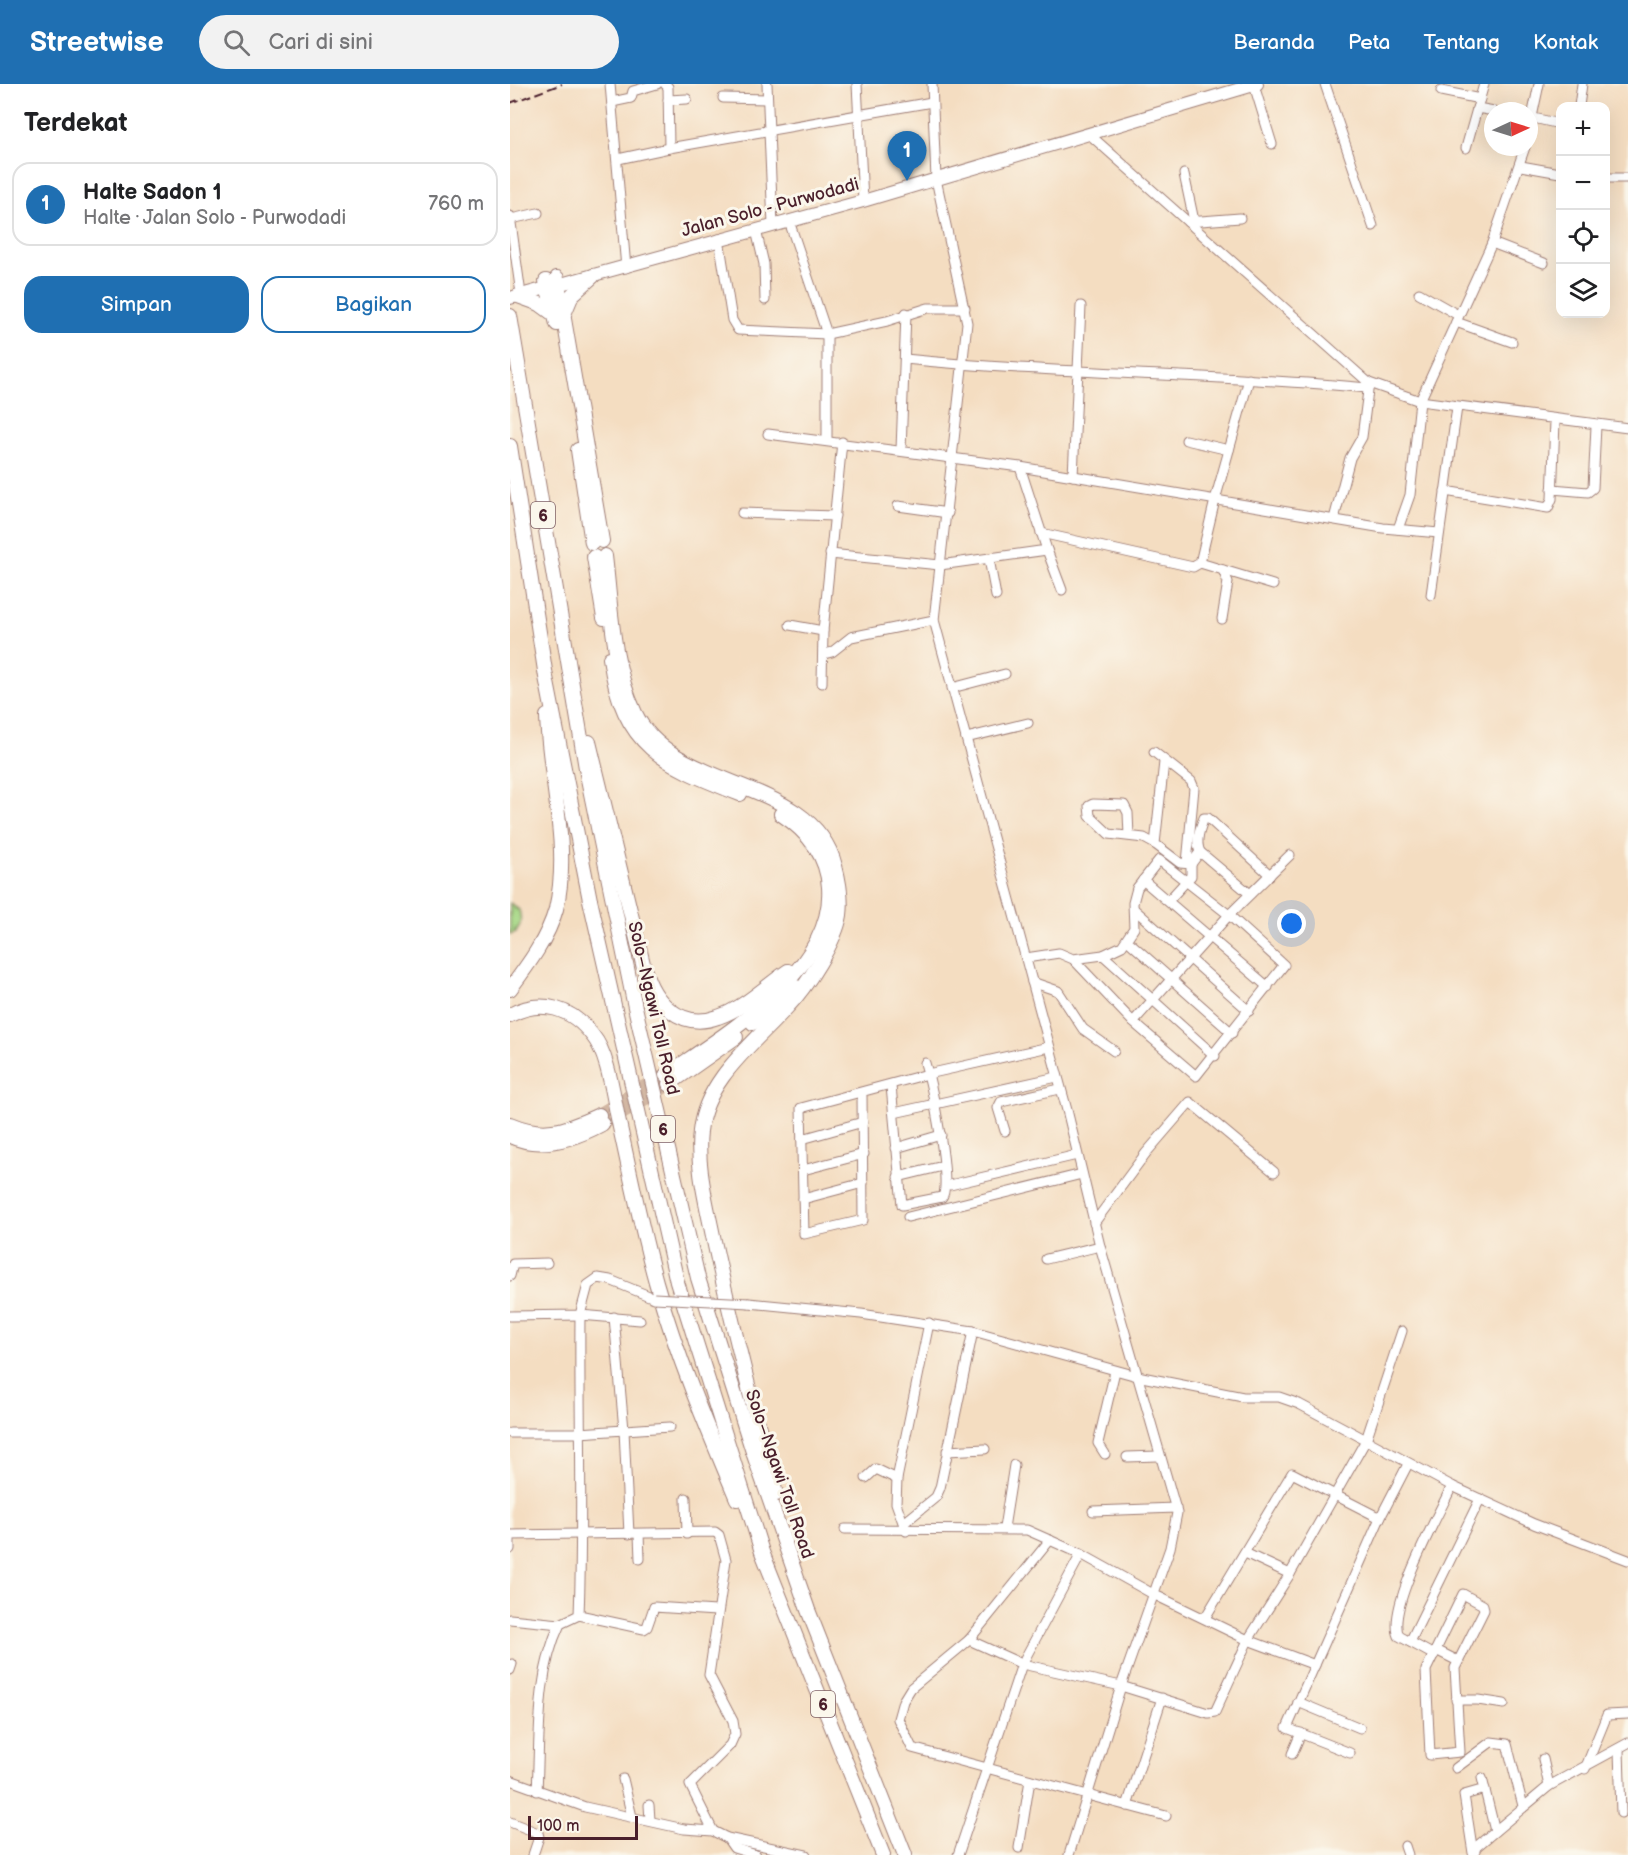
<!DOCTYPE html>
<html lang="id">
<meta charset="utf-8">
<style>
:root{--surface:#fff;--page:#f2f2f2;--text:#202124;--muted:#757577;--line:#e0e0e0;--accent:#1f6fb2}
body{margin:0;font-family:"Balsamiq Sans",sans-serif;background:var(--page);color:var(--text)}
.controls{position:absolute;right:18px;top:18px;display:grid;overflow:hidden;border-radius:12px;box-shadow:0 6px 24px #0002}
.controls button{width:54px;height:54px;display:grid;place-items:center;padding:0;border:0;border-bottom:2px solid var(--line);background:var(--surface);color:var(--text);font:30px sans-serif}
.compass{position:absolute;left:974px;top:18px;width:54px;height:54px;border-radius:50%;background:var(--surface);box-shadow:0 6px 24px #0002;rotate:86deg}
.scale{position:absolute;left:18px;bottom:15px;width:110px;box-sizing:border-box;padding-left:6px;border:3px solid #4a1f2b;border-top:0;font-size:16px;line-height:21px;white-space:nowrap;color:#4a1f2b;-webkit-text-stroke:4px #fbf7ec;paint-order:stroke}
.you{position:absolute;left:782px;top:840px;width:21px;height:21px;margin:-15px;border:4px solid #fff;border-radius:50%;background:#1a73e8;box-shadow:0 0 0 9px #1a73e833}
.badge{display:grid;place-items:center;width:39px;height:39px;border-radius:50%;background:var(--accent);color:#fff;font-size:20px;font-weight:700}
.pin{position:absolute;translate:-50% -50px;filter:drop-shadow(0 2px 3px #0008)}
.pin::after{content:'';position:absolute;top:32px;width:21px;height:18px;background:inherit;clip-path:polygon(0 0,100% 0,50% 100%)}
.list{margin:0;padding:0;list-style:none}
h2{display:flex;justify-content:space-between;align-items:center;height:78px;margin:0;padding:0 24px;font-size:26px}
h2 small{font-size:20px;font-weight:400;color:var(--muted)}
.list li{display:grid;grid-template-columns:39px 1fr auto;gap:18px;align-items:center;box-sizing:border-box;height:84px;margin:0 12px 12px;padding:0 12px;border:2px solid var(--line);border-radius:18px}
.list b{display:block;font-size:22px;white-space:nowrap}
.list p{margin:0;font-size:20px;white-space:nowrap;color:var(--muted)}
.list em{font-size:20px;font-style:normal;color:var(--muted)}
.actions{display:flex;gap:12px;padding:18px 24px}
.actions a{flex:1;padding:14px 0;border:2px solid var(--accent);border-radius:18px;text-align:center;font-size:21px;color:var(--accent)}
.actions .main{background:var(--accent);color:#fff}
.icon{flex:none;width:33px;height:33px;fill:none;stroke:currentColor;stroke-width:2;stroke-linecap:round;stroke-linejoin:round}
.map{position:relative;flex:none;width:1118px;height:1771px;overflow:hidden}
header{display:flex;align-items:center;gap:36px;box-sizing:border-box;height:84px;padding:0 30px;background:var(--accent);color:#fff}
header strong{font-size:28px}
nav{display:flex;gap:33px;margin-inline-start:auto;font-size:21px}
.search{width:420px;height:54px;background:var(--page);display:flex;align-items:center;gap:15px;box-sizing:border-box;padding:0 21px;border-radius:33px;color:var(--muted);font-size:22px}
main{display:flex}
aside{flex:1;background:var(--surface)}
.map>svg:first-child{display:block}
.cemetery{fill:url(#cemetery-stones);stroke:#787b58;stroke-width:1.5}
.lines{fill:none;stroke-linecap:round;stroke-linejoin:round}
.highway-tunnel{stroke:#d2b7a3;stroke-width:14;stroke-dasharray:14 7;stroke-linecap:butt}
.minor-casing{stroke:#9f7e76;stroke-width:11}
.major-casing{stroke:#9f7e76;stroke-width:14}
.highway-casing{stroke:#9f7e76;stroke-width:16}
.minor{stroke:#fff;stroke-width:9}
.major{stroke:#fff;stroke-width:12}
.highway{stroke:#fff;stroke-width:14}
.rail{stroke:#4a1f2b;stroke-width:2;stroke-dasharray:9 4.5;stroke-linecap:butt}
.minor-bridge-casing{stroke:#9f7e76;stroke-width:11;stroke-linecap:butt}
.minor-bridge{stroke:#fff;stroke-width:9}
.labels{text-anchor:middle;stroke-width:6;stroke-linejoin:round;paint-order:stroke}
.shield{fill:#fbf7ec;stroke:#7f6065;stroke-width:1.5}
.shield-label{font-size:16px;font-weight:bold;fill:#4a1f2b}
.street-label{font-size:18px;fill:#4a1f2b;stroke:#fbf7ec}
</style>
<header>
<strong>Streetwise</strong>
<div class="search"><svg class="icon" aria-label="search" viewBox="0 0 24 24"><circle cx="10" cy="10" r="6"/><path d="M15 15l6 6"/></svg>Cari di sini</div>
<nav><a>Beranda</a><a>Peta</a><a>Tentang</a><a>Kontak</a></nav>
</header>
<main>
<aside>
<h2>Terdekat<small></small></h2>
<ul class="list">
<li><span class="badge">1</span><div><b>Halte Sadon 1</b><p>Halte · Jalan Solo - Purwodadi</p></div><em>760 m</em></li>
</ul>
<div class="actions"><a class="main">Simpan</a><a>Bagikan</a></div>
</aside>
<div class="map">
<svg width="1118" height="1771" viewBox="0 0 1118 1771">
<defs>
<pattern id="cemetery-stones" width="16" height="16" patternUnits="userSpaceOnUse" patternTransform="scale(1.5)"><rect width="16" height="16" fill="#a6d785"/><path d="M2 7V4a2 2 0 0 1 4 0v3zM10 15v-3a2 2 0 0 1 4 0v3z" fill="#90b873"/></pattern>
</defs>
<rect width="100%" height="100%" fill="#fbf7ec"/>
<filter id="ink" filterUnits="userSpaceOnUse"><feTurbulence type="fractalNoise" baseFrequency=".0167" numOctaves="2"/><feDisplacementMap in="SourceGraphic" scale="12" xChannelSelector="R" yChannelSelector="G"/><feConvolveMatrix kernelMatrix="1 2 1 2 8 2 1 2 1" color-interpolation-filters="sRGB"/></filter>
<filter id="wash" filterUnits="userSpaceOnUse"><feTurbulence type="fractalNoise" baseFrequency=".008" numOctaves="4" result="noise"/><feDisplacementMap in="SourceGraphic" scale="24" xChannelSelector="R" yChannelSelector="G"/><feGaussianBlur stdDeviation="1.35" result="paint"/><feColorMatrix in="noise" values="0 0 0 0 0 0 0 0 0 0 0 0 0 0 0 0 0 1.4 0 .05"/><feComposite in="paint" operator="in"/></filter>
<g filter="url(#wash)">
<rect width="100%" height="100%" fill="#f4ddc1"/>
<path class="cemetery" d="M0,819L9,826C11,834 12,840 6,848L0,850Z"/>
</g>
<g filter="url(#ink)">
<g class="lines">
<g class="highway-tunnel">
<polyline points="89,1031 151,993"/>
<polyline points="92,1040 159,1000"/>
</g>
<defs>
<g id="minor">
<polyline points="100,0 116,184"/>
<polyline points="155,0 158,3 159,64"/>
<polyline points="257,0 263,141"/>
<polyline points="347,0 353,117"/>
<polyline points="422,0 426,95 457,239 424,536 558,1030 590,1162 667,1429 660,1464 611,1602 559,1771"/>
<polyline points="815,0 863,142"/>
<polyline points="744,1 762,60"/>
<polyline points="931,7 970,15"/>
<polyline points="213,14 257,15"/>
<polyline points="158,16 177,15"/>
<polyline points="102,18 121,14 123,7 147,0"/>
<polyline points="1069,22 1072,0"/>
<polyline points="967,24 984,27"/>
<polyline points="1019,33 1050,40"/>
<polyline points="1019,47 1029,0"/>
<polyline points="579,50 859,299 910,317 1118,344"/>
<polyline points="956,64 974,0"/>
<polyline points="108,75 159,64 422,18"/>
<polyline points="1011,82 1050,89"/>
<polyline points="674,90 684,137"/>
<polyline points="1096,94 1118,94"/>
<polyline points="0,132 10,203"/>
<polyline points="1,135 28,129"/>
<polyline points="279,137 317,250 317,356"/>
<polyline points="678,138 730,134"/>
<polyline points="246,146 254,180 255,216"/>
<polyline points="209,155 222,236 228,246 317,250 377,237 418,224 455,224"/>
<polyline points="982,159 1034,179"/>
<polyline points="909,209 948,231"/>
<polyline points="946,238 1002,258"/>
<path d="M395,275C549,291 704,289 857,304"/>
<polyline points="258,350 510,383 873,444 929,449"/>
<polyline points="676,356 719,366"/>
<polyline points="391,366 396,229"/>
<polyline points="563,392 571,222"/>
<polyline points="1042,405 1078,408 1083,404 1086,342"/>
<polyline points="935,407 1038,424 1042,415 1045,337"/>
<polyline points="388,422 438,429"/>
<polyline points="232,429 325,432"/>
<polyline points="824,435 840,374 852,353 859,299"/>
<polyline points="888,445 900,411 910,317 982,159 1015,63"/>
<polyline points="531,449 683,483 690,479 763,501"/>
<polyline points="537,466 552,506"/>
<polyline points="320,470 430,481 537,466 510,383"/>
<polyline points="479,475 486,512"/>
<polyline points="690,479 705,416 739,295"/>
<polyline points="921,511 947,323"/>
<polyline points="712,535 718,498 713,486"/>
<polyline points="280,541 313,547"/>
<polyline points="314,570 322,568 341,553 424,536"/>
<polyline points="312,599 313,547 332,358"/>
<polyline points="442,604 495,590"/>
<polyline points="456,654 518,639"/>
<polyline points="644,668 681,697 684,704 677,779"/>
<polyline points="654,678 645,760 670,779 681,780"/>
<polyline points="619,752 618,729 614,721 583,720 579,722 580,732 599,750 634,754 645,760"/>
<path d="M690,768C685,757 690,744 694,734H698L760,791"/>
<polyline points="681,780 690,768 740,810"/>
<polyline points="633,796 758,903"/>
<polyline points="658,817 681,792 681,780"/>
<polyline points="624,825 739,927"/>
<polyline points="617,856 722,949"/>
<polyline points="593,871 705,972"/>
<polyline points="516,874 549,869 563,875 593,871 612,862 624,844 623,819 627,804 649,776 719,831 774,881 686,992 623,938 563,875"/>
<polyline points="522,898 548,907 573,945 604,967"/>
<polyline points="623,938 719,831 780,771"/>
<path d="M381,1002L392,1121L432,1113C443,1102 421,999 415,979"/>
<polyline points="352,1009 353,1136 294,1150 291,1024 418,990 539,963"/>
<polyline points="384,1029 547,993"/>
<polyline points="495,1047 488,1024 491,1018 550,1005"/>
<polyline points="292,1055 353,1038"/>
<polyline points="386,1064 431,1051"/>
<polyline points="293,1086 354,1070"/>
<polyline points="388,1093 433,1082"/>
<polyline points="440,1101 567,1071"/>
<polyline points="293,1115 353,1099"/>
<polyline points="398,1133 572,1090"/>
<polyline points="584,1139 636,1069 680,1018 764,1088"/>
<polyline points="536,1175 590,1162"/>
<polyline points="0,1192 3,1180 37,1179"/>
<polyline points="239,1219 351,1230 463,1247 627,1292 733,1313 769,1313 789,1320 942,1402 1024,1440 1118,1476"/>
<polyline points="0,1232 70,1231 78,1201 88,1194 100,1196 144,1214"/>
<polyline points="104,1233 114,1346 119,1450"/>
<polyline points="0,1349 69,1349 160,1343"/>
<polyline points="437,1367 475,1365"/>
<polyline points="595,1370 588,1359 605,1287"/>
<polyline points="617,1373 648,1372"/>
<polyline points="356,1394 366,1385 387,1395"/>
<polyline points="176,1414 177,1450"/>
<polyline points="583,1427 666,1424"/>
<polyline points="394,1439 426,1413 430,1404 463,1247"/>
<polyline points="494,1444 504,1381"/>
<polyline points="335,1445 517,1446 571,1470 643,1510 738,1556 805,1581"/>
<polyline points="396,1447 386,1419 387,1395 419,1239"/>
<polyline points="129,1450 130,1475"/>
<polyline points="0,1451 205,1448 209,1451 216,1476 199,1591 223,1637 225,1650 220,1661 180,1701 203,1747"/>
<polyline points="540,1456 459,1556 401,1604 393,1617 388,1635 402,1664 656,1732"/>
<polyline points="0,1465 0,1451"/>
<polyline points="735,1469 780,1490"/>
<polygon points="953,1510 973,1521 974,1526 945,1584 950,1668 920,1671 916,1586"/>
<polyline points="69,1531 134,1545 137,1543 144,1523 206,1527"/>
<polyline points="695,1534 782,1389 870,1434"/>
<polyline points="0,1535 50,1540"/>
<polyline points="459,1556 512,1580 571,1470"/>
<polyline points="900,1558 970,1415"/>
<polyline points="926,1566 948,1577"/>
<path d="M924,1571L889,1552C876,1525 928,1431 942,1402"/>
<polyline points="0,1586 2,1580"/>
<polyline points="946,1616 968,1616 994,1620"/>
<polyline points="788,1618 850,1644"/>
<polyline points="1109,1666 1111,1729"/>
<polyline points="840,1669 777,1644 870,1434 898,1380"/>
<polyline points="782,1670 791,1649"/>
<polyline points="1033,1675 1039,1702"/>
<polyline points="946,1684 981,1658 997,1660 1013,1722"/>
<polyline points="1075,1685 1097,1631 1118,1630"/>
<polyline points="972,1694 985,1747"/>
<polyline points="113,1695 122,1733"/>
<polyline points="0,1696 75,1723 174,1745 203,1747 217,1754 296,1771"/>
<path d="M27,1707C30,1652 26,1590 50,1540L69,1531C73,1431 69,1331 70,1231L130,1236"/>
<polyline points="139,1721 140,1736"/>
<polyline points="617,1722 652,1614"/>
<polyline points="0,1738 28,1749 29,1753 23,1771"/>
<polyline points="217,1754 224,1764 246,1771"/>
<polyline points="895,1762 898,1771"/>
<polyline points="509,1764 520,1696"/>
<polyline points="963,1769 954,1711 975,1705"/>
<polyline points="964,1770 966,1763 1039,1702 1118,1659"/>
<polyline points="448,1771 512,1580 611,1602 698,1629 705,1628 738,1556 780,1490 856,1356 892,1247"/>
</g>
<polyline id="major" points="0,214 353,117 747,0"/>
<g id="highway">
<polyline points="47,194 92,457"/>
<polyline points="36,197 47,240"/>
<polyline points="8,212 30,220 45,231"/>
<polyline points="54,230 62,211 83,192"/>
<polyline points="0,232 77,690 125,923 188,1194 243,1368 298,1526 395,1771"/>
<polyline points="0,362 36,593 80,816 167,1198 252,1468 373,1771"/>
<polyline points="68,366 82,459"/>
<path d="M95,472C101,523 102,581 125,629C163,709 302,691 325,782C329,797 332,816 330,831C326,857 296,903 278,922C245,959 196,994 190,1047C186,1083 197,1121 204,1157C222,1242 244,1326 266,1410"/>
<polyline points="84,473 94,534"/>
<path d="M100,574C113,663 153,680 230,710"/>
<path d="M79,658L134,884C143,917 170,947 208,933C233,925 256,902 278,887"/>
<path d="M0,905C18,881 38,854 46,825C61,763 39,695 37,632"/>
<path d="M0,931C32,914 62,924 83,952C98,970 103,1011 108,1034C120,1089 131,1144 146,1198C167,1273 197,1344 227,1415"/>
<polyline points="243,939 286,903"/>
<path d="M156,991C215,950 325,886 319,803C317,771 297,747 271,730"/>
<polyline points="159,1000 226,953"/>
<path d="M0,1040C35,1055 56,1046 89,1031"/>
<path d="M0,1052C30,1066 64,1055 92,1040"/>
</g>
</defs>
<use href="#minor" class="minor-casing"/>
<use href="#major" class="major-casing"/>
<use href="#highway" class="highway-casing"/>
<use href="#minor" class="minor"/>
<use href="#major" class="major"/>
<use href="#highway" class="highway"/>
<polyline class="rail" points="0,19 52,0"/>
<defs>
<polyline id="minor-bridge" points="144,1214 239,1219"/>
</defs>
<use href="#minor-bridge" class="minor-bridge-casing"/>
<use href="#minor-bridge" class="minor-bridge"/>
</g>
</g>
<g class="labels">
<g class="shield">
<rect x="21" y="418" width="24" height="26" rx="4.5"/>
<rect x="141" y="1032" width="24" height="26" rx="4.5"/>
<rect x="301" y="1607" width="24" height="26" rx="4.5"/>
</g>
<g class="shield-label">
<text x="33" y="437">6</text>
<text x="153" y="1051">6</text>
<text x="313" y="1626">6</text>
</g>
<g class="street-label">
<text transform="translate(260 123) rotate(-15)" y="6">Jalan Solo - Purwodadi</text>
<text transform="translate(144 924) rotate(77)" y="6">Solo–Ngawi Toll Road</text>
<text transform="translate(270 1390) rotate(71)" y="6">Solo–Ngawi Toll Road</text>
</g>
</g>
</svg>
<div class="controls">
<button>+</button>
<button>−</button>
<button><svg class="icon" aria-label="locate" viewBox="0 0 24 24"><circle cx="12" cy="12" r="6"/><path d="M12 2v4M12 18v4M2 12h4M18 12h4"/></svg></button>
<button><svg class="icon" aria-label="layers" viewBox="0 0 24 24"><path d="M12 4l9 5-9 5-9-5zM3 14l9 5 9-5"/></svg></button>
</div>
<svg class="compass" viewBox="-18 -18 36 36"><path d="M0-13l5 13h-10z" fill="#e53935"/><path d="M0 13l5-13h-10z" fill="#757577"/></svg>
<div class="scale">100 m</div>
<div class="you"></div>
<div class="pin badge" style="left:397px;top:97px">1</div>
</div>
</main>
